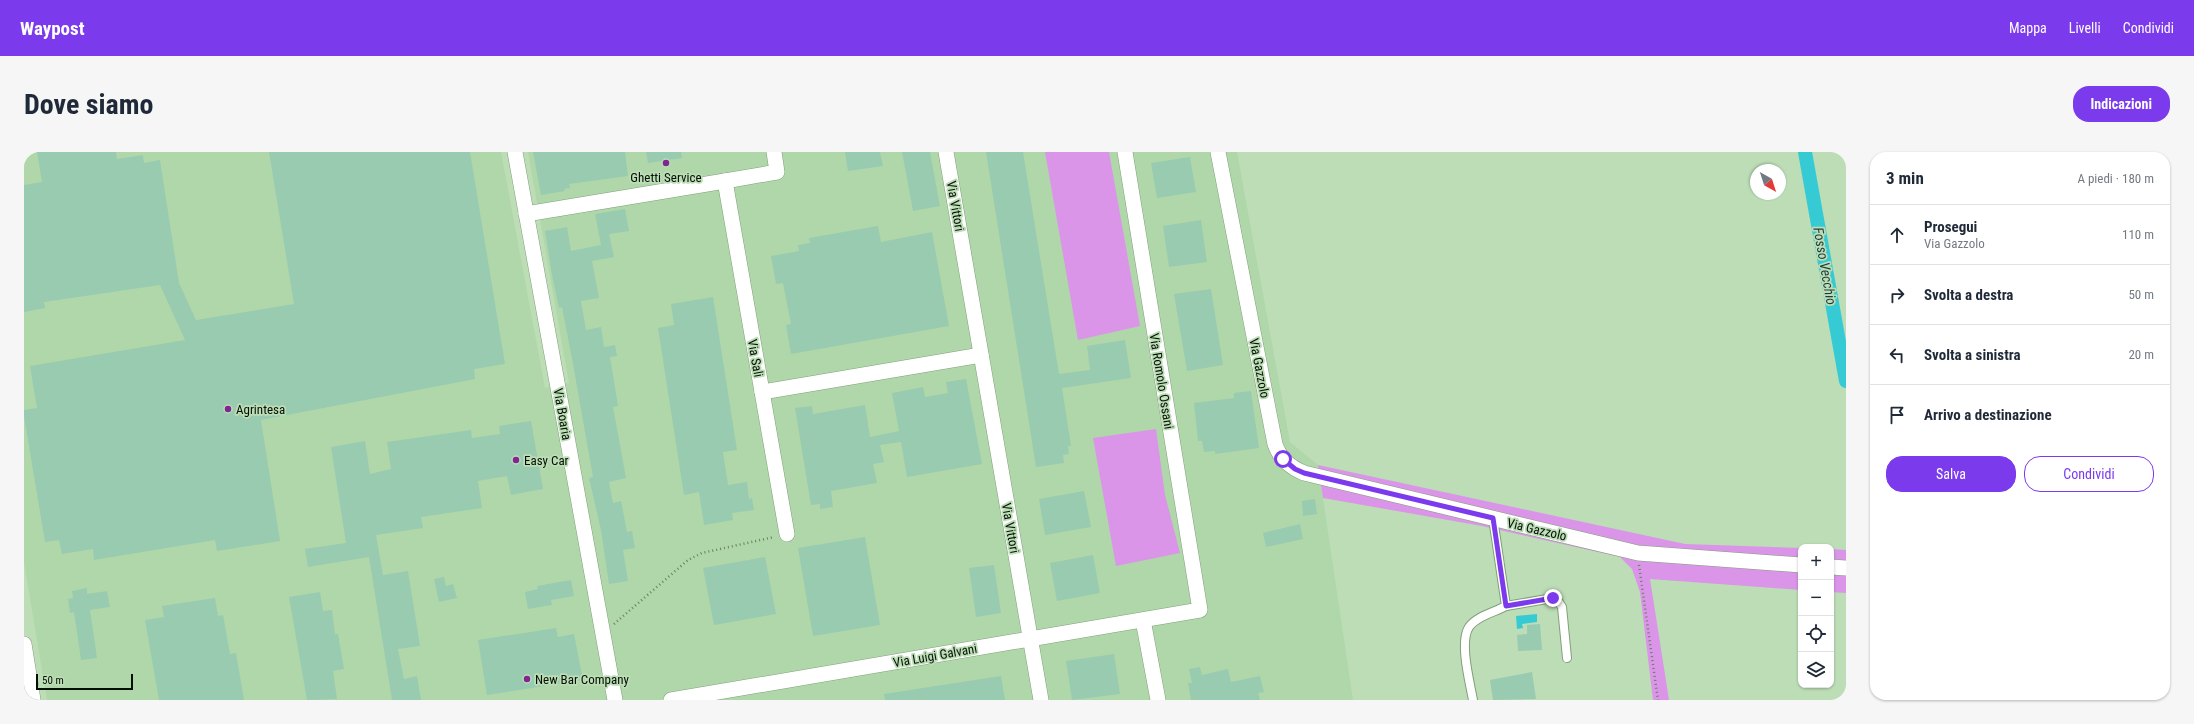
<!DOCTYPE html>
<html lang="it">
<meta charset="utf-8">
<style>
:root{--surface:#fff;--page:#f6f6f7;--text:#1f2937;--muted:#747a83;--line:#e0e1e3;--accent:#7c3aed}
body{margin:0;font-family:"Roboto Condensed",sans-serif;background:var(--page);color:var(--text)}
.controls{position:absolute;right:12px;bottom:12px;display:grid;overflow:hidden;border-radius:8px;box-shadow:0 1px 3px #0004}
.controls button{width:36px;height:36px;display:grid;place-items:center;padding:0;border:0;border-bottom:1px solid var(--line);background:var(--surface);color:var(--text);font:20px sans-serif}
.compass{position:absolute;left:1726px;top:12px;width:36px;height:36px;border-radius:50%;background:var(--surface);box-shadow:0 1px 3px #0004;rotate:141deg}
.scale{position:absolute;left:12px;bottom:10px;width:97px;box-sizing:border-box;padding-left:4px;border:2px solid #051004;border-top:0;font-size:11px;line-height:14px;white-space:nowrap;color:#051004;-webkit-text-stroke:3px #bcddb6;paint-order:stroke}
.stop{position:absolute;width:12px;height:12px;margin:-9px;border:3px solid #7c3aed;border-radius:50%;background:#fff}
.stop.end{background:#7c3aed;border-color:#fff;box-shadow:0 1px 4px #0008}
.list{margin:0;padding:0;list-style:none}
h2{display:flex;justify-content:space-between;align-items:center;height:52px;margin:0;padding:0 16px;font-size:17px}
h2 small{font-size:13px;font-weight:400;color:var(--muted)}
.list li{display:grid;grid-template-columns:26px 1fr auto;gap:12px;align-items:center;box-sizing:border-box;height:60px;padding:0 16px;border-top:1px solid var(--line)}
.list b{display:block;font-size:15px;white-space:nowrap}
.list p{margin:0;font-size:13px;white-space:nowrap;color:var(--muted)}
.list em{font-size:13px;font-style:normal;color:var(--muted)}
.actions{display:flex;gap:8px;padding:12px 16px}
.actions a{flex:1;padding:9px 0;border:1px solid var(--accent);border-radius:16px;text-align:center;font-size:14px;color:var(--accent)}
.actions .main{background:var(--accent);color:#fff}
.icon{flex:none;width:22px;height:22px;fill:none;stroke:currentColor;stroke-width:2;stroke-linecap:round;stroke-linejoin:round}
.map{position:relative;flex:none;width:1822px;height:548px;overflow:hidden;border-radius:16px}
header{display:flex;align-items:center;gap:24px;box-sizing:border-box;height:56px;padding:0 20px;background:var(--accent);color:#fff}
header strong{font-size:19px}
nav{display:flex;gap:22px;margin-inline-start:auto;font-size:14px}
.intro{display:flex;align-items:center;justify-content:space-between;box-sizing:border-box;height:96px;padding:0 24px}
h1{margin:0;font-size:28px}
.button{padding:10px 18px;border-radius:16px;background:var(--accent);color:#fff;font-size:14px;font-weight:700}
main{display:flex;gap:24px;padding:0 24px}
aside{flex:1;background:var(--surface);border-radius:16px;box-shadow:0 1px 3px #0004}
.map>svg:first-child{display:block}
.built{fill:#b0d7a9}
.green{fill:#da95e8}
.water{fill:#36cbd4}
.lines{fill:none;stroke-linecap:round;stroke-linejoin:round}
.canal{stroke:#36cbd4;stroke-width:14}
.building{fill:#99cbb0}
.service-casing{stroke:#80a07a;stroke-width:10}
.minor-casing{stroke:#80a07a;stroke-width:16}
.path{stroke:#698065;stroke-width:2.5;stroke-dasharray:1 3;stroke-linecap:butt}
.service{stroke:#fff;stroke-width:8}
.minor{stroke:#fff;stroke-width:15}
.route{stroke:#7c3aed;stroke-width:5}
.poi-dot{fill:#802591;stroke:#bcddb6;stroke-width:1.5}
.labels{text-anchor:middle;stroke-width:3.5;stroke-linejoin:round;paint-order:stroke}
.poi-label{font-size:13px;fill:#051004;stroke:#bcddb6;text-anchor:start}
.street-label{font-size:13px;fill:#051004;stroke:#bcddb6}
.water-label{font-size:14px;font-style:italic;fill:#1d3b3d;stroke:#bcddb6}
</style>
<header>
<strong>Waypost</strong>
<nav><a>Mappa</a><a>Livelli</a><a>Condividi</a></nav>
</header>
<div class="intro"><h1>Dove siamo</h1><a class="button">Indicazioni</a></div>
<main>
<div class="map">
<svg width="1822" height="548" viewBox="0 0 1822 548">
<rect width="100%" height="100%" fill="#bcddb6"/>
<polygon class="built" points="0,0 477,0 521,236 545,231 504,0 1213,0 1266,290 1294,313 1329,548 23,548 0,410"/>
<g class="green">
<polygon points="1021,0 1085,0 1116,174 1054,188"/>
<polygon points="1132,277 1141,343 1156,401 1092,414 1069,286"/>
<polygon points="1294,313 1661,392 1777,396 1777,438 1626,427 1645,548 1629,548 1616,440 1608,417 1596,405 1458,374 1299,346"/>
<polygon points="1807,397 1822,398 1822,441 1807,440"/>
</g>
<polygon class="water" points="1513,462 1513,470 1498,472 1499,476 1493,477 1492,464"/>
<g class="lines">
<polyline class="canal" points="1781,0 1822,229"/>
</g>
<g class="building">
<polygon points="13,0 92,0 93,7 119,3 120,11 136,8 155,131 172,168 270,152 245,0 446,0 481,212 450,217 451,227 237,268 256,389 193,399 191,388 70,408 69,397 38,402 35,388 21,390 0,264 0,258 13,256 6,214 161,188 136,133 20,150 21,156 0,160 0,33 18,30"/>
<polygon points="509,0 601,0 604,24 545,32 546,36 540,37 541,39 517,43"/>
<polygon points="622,0 657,0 658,6 624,11"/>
<polygon points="821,0 856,0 859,14 824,19"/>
<polygon points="878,0 906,0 916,54 889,59"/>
<polygon points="962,0 999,0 1035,222 1066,218 1063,194 1101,188 1107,226 1038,236 1047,294 1044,294 1045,302 1039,303 1040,311 1012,315"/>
<polygon points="1166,5 1172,40 1133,46 1127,11"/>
<polygon points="601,57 605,79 585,82 590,105 568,109 575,146 557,149 562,178 577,175 580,195 591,193 593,204 586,205 594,254 589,255 602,326 585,330 589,351 597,349 603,380 608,379 611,396 599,398 604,429 585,432 577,378 565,326 569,325 549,212 538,155 535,156 528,123 521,79 543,75 547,99 577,93 571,62"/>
<polygon points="1177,68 1183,110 1145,115 1139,74"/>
<polygon points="854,74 857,90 908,80 925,174 767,202 762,173 767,172 759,131 752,132 747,104 775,99 774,93 786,91 785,86"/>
<polygon points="1187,137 1199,213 1163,219 1150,142"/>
<polygon points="689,145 713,298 699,300 704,333 723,330 725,347 728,346 730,358 708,361 709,368 680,373 675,340 660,343 634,176 650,173 647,152"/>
<polygon points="942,227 958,312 883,325 877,290 856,293 860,310 849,312 853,331 807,339 809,355 796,357 796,352 787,353 771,256 788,254 789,262 841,253 846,285 875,279 868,241 899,235 901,245 924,241 922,230"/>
<polygon points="1227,239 1235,296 1191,302 1191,299 1180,300 1178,289 1174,289 1170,251 1210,246 1210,241"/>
<polygon points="507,269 519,337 487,343 483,324 454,329 458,356 397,365 399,376 352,383 359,423 384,419 396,494 374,497 380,527 393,524 397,548 368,548 345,405 284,415 281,397 322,391 307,295 341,289 346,322 367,317 363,290 447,278 448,286 476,282 475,274"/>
<polygon points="1060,339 1067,375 1021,383 1015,347"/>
<polygon points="1291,347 1293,362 1279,364 1278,349"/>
<polygon points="1276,372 1279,387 1242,395 1239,381"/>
<polygon points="841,385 856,473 789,484 774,396"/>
<polygon points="1069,403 1076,441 1033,449 1026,411"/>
<polygon points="741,405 752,462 690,473 679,416"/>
<polygon points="970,413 977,461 952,465 945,416"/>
<polygon points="420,425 422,434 429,432 433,446 415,450 410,427"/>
<polygon points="547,428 550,444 527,448 528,453 504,457 501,440 514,437 513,434"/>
<polygon points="63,436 63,442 83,439 86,455 66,458 73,506 57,508 50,460 46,461 44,447 49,446 48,439"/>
<polygon points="296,440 299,459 308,458 311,482 314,482 320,517 309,519 313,547 283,548 265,445"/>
<polygon points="191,446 194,464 199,463 206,502 212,501 220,548 135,548 121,468 140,465 138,454"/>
<polygon points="1516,472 1518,498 1494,499 1493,483 1503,482 1503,473"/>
<polygon points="532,476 534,485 550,482 559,528 463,543 454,488"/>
<polygon points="1090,502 1096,542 1048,548 1042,509"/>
<polygon points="1176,515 1178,523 1204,517 1207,530 1236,524 1240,540 1234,541 1236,548 1167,548 1164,531 1168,531 1165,517"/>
<polygon points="1508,520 1512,547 1469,548 1466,528"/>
<polygon points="977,524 981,548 861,548 860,542"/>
</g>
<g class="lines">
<defs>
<g id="service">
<polyline points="1482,454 1529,446 1534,449 1538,455 1543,506"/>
<path d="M1449,548C1446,531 1435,490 1445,475C1453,464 1471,460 1482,454L1469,366"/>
</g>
<g id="minor">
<polyline points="491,0 591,548"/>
<polyline points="922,0 1017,548"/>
<path d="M1194,0L1251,292C1256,307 1266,315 1280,321L1614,401L1777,413"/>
<polyline points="701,29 753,20 750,0"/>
<polyline points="502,62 701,29 763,382"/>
<polyline points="738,240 957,203"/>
<polyline points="1807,415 1822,416"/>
<polyline points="1119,468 1134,548"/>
<polyline points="0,492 9,548"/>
<polyline points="647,548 1176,458 1101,0"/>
</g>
</defs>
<use href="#service" class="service-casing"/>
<use href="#minor" class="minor-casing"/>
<g class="path">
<polyline points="1615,413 1634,548"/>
<polyline points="590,472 664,408 678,401 750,385"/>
</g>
<use href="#service" class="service"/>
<use href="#minor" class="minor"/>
</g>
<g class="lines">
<polyline class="route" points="1259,307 1271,317 1280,321 1469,366 1482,454 1529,446"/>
</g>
<g class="poi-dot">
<circle cx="642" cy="11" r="4"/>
<circle cx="204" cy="257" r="4"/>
<circle cx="492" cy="308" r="4"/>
<circle cx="503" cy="527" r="4"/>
</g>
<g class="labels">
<g class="poi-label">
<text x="642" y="30" text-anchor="middle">Ghetti Service</text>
<text x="212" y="262">Agrintesa</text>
<text x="500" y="313">Easy Car</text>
<text x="511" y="532">New Bar Company</text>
</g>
<g class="street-label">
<text transform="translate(932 54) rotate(80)" y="5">Via Vittori</text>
<text transform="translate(732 206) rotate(80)" y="5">Via Sali</text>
<text transform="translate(1236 216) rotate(79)" y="5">Via Gazzolo</text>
<text transform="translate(1138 229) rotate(81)" y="5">Via Romolo Ossani</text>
<text transform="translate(539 262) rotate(80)" y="5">Via Boaria</text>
<text transform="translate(987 376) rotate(80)" y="5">Via Vittori</text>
<text transform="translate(1513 377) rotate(13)" y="5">Via Gazzolo</text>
<text transform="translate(911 503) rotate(-10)" y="5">Via Luigi Galvani</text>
</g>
<g class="water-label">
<text transform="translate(1801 114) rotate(80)" y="5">Fosso Vecchio</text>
</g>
</g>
</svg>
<div class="controls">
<button>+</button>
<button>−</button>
<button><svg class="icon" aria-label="locate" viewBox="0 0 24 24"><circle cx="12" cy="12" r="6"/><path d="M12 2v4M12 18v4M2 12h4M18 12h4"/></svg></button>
<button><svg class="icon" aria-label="layers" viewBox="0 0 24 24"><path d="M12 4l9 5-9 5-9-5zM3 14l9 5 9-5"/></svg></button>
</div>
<svg class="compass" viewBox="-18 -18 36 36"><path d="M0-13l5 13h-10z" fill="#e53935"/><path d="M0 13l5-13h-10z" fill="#747a83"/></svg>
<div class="scale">50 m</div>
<div class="stop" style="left:1259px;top:307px"></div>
<div class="stop end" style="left:1529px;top:446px"></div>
</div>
<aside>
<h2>3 min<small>A piedi · 180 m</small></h2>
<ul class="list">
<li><svg class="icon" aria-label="ahead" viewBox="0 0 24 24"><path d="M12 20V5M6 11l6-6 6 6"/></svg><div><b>Prosegui</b><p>Via Gazzolo</p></div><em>110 m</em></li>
<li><svg class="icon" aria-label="right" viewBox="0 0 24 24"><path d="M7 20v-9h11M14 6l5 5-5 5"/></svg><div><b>Svolta a destra</b></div><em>50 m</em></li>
<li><svg class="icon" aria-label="left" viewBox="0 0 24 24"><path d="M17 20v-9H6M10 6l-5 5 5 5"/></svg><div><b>Svolta a sinistra</b></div><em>20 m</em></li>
<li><svg class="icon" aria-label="arrive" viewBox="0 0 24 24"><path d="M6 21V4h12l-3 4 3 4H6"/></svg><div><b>Arrivo a destinazione</b></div></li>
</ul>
<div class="actions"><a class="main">Salva</a><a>Condividi</a></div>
</aside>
</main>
